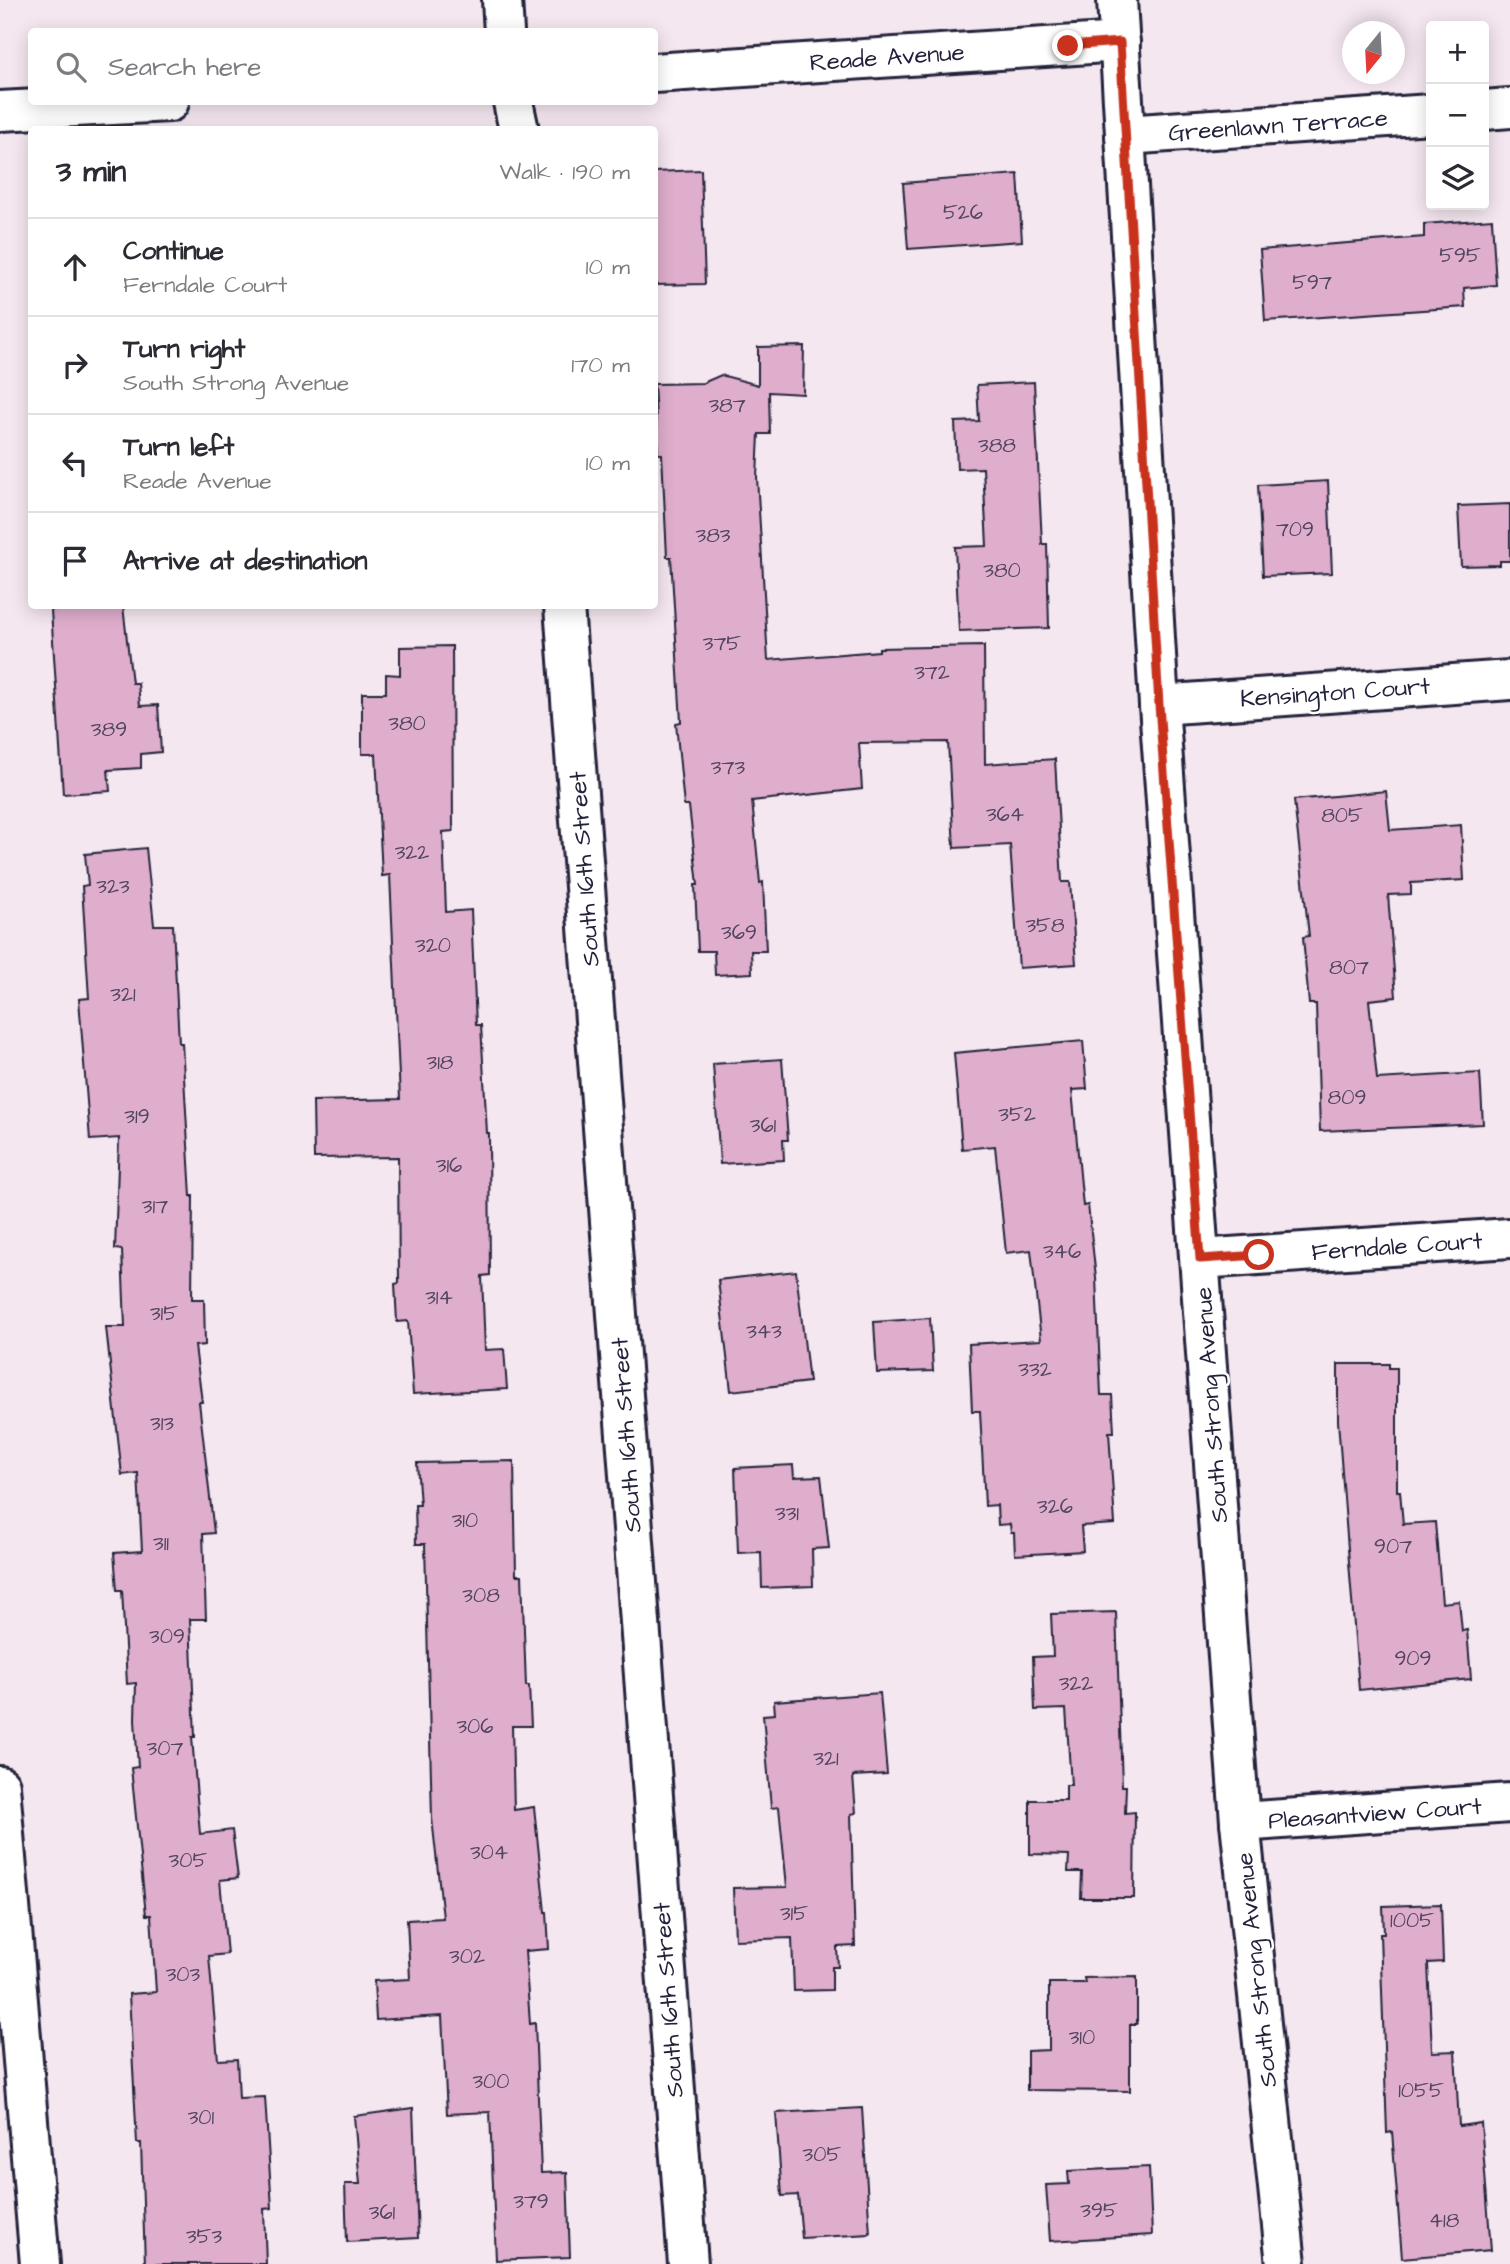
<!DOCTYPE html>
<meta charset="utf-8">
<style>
:root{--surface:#fff;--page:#f7f7f7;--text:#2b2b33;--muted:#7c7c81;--line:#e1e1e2}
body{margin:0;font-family:"Architects Daughter",sans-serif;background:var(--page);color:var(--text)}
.controls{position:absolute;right:21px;top:21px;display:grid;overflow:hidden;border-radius:7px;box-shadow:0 4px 18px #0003}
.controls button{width:63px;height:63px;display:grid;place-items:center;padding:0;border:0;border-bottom:2px solid var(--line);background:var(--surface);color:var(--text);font:35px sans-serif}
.compass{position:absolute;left:1342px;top:21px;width:63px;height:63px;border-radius:50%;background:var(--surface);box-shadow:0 4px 18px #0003;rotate:198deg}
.stop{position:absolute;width:21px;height:21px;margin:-16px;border:5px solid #c8321e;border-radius:50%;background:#fff}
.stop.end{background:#c8321e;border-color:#fff;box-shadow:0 2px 7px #0008}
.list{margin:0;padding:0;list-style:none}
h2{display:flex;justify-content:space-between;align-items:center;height:91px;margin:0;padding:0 28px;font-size:30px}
h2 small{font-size:23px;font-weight:400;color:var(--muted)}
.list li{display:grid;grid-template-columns:46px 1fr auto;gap:21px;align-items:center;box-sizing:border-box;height:98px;padding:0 28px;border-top:2px solid var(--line)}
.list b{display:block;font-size:26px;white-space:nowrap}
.list p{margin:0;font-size:23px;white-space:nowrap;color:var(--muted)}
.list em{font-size:23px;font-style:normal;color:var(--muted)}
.icon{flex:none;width:38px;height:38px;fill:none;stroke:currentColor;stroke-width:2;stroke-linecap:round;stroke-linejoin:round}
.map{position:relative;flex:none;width:1510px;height:2264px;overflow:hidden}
.search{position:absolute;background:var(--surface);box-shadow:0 4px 18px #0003;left:28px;top:28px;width:630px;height:77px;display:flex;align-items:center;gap:18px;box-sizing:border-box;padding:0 24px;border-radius:7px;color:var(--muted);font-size:26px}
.panel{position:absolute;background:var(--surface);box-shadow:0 4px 18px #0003;left:28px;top:126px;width:630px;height:483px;border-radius:7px}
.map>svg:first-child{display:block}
.building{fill:#dfaecd;stroke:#22223b;stroke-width:2}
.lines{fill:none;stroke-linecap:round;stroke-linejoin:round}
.minor-casing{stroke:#22223b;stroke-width:44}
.tertiary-casing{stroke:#22223b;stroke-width:44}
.minor{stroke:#fff;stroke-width:38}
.tertiary{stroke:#fff;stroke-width:38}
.route{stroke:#c8321e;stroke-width:9}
.labels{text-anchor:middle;stroke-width:5;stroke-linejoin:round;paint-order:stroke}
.number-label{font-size:21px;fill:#514560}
.street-label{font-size:24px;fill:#22223b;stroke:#fff}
</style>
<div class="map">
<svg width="1510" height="2264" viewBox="0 0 1510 2264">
<rect width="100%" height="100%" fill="#f5e7f0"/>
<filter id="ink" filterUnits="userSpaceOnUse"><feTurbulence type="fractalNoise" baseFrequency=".0143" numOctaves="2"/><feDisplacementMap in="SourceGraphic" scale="14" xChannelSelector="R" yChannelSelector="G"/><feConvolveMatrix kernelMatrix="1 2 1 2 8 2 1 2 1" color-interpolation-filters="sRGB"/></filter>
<g filter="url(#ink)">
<g class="building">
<polygon points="701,170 705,284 654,285 654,172"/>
<polygon points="1018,174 1022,241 908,249 903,183"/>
<polygon points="1492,219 1496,285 1464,288 1465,307 1265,321 1260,250 1424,237 1424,224"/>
<polygon points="804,346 803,394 769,392 770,434 759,434 757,477 768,660 879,651 879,648 984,646 985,764 1055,759 1062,882 1070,882 1076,964 1019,968 1010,845 954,848 948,742 859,743 862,789 752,801 760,883 763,882 766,951 751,951 752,973 715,975 714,951 698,951 695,885 698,885 689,806 684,806 676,723 681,722 671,557 667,557 662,454 658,454 654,384 703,383 721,375 758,385 758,347"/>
<polygon points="1034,382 1042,544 1047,544 1049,628 959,631 955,547 987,546 983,468 957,469 955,422 979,421 977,385"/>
<polygon points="1328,481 1332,573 1263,576 1258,485"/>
<polygon points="1510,504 1510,561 1500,561 1500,565 1461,566 1458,506"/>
<polygon points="58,606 123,606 132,683 138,683 140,706 158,705 161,752 141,754 141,768 108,770 110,791 63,794 51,610 58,609"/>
<polygon points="452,646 453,831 443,832 446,912 471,910 476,1025 481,1025 487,1133 489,1133 490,1275 482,1276 485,1350 504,1349 507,1389 413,1394 408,1321 397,1322 395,1284 399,1283 398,1157 314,1158 313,1101 400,1099 390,875 382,876 376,754 362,754 362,693 386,693 386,674 400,675 400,647"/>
<polygon points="1386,791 1390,830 1461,825 1464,880 1411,883 1411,894 1388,895 1396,997 1369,1000 1377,1079 1480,1073 1483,1124 1320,1131 1316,1004 1309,1004 1303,937 1309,936 1294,800"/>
<polygon points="146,848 154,925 173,925 179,1043 182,1043 191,1196 193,1196 192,1299 204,1299 205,1345 195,1346 202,1402 199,1402 214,1533 203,1534 206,1619 190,1619 195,1737 192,1737 200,1834 232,1830 238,1878 220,1880 227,1954 209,1956 218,2060 237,2059 239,2098 265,2097 272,2208 264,2209 266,2264 145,2264 141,2143 137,2143 129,1994 156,1992 151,1915 146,1915 131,1768 138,1767 135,1720 136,1683 127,1684 122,1590 117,1590 114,1553 142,1551 138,1473 122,1475 106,1327 125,1327 122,1250 115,1249 119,1138 90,1140 79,999 89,998 82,886 88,885 85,854"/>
<polygon points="1083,1041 1087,1089 1072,1090 1083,1206 1088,1205 1096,1278 1101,1395 1112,1395 1114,1432 1109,1432 1115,1524 1081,1526 1083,1551 1015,1555 1014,1533 1011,1533 1010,1524 998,1525 997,1505 985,1506 980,1411 972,1411 969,1344 1041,1340 1031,1250 1006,1253 995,1146 962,1149 954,1053"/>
<polygon points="782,1059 788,1140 783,1140 784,1160 720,1164 713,1064"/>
<polygon points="796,1271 809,1382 731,1391 718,1280"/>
<polygon points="930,1318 933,1371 877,1373 874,1322"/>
<polygon points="1338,1364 1389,1364 1389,1368 1397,1368 1397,1491 1400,1491 1403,1524 1435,1522 1442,1603 1459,1601 1462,1631 1467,1630 1471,1679 1359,1690 1338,1421"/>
<polygon points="514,1461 516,1575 522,1575 526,1686 529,1686 531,1726 512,1726 514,1810 534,1807 545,1912 547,1912 549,1949 525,1951 530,2024 535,2023 541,2173 567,2172 570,2257 496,2260 490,2112 447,2114 442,2016 376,2020 374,1981 410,1979 407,1920 443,1918 432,1818 425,1544 416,1544 415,1505 420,1505 417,1463"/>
<polygon points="793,1465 794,1477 821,1476 829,1548 812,1549 813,1586 762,1588 761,1552 738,1553 735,1468"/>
<polygon points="1116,1612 1122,1786 1126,1786 1125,1813 1135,1812 1134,1898 1081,1898 1082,1872 1068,1872 1069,1855 1030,1854 1030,1800 1066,1800 1066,1785 1071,1785 1066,1709 1035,1710 1033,1657 1053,1656 1051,1614"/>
<polygon points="880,1693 887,1774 853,1776 856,1813 851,1814 855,1946 837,1947 838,1967 832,1967 832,1990 794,1991 792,1938 735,1940 733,1888 787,1887 779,1807 771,1808 763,1715 775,1714 774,1701"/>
<polygon points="1441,1904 1443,1962 1428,1963 1432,2052 1455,2051 1459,2126 1481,2123 1491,2250 1402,2258 1392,2132 1387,2133 1380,1934 1384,1934 1383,1906"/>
<polygon points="1137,1977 1137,2024 1130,2024 1130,2091 1027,2090 1027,2051 1049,2050 1049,1983 1085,1983 1084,1978"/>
<polygon points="413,2108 418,2238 347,2242 345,2184 360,2184 354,2116"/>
<polygon points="862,2108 870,2234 802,2238 798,2195 782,2196 776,2113"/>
<polygon points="1149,2167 1152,2235 1050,2241 1046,2185 1069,2184 1068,2171"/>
</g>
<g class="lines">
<defs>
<g id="minor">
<polyline points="502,0 504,32"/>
<polyline points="654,73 1120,42"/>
<polyline points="513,102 519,130"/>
<polyline points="1484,110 1510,108"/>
<polyline points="0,111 169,102"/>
<polyline points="1125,135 1431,114"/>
<polyline points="564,606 688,2264"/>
<polyline points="1159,705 1510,680"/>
<polyline points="1200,1259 1510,1238"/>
<polyline points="0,1786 40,2264"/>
<polyline points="1240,1822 1510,1803"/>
</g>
<polyline id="tertiary" points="1117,0 1159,705 1240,1822 1286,2264"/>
</defs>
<use href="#minor" class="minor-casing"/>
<use href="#tertiary" class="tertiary-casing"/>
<use href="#minor" class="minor"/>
<use href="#tertiary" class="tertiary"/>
</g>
</g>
<g class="lines" filter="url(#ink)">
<polyline class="route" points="1068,46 1120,42 1159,705 1200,1259 1259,1255"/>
</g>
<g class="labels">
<g class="number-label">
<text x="963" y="219">526</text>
<text x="1460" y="262">595</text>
<text x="1312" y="289">597</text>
<text x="727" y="412">387</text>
<text x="997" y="452">388</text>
<text x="1295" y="536">709</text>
<text x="713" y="542">383</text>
<text x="1002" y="577">380</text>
<text x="722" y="650">375</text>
<text x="932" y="679">372</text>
<text x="407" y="730">380</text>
<text x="109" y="736">389</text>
<text x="728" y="774">373</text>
<text x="1005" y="821">364</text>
<text x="1342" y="822">805</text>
<text x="412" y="859">322</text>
<text x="113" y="893">323</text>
<text x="1045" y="932">358</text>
<text x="739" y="939">369</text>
<text x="433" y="952">320</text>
<text x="1349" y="974">807</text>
<text x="123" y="1001">321</text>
<text x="440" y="1069">318</text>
<text x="1347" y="1104">809</text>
<text x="1017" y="1121">352</text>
<text x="137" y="1123">319</text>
<text x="763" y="1132">361</text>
<text x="449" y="1172">316</text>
<text x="155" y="1213">317</text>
<text x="1062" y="1258">346</text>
<text x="439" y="1304">314</text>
<text x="164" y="1320">315</text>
<text x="764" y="1338">343</text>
<text x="1035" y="1376">332</text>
<text x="162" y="1430">313</text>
<text x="1055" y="1513">326</text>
<text x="787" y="1520">331</text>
<text x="465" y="1527">310</text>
<text x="161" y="1550">311</text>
<text x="1393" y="1553">907</text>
<text x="481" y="1602">308</text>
<text x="167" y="1643">309</text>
<text x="1413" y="1665">909</text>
<text x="1076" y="1690">322</text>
<text x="475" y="1733">306</text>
<text x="165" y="1755">307</text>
<text x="826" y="1765">321</text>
<text x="489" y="1859">304</text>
<text x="188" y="1867">305</text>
<text x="794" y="1920">315</text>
<text x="1412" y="1927">1005</text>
<text x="467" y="1963">302</text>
<text x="183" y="1981">303</text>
<text x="1082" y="2044">310</text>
<text x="491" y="2088">300</text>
<text x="1421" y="2097">1055</text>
<text x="201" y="2124">301</text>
<text x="822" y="2161">305</text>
<text x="531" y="2208">379</text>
<text x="1099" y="2217">395</text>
<text x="382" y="2219">361</text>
<text x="1444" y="2227">418</text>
<text x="204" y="2243">353</text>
</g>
<g class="street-label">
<text transform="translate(887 57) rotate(-4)" y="8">Reade Avenue</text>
<text transform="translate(1278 125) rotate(-4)" y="8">Greenlawn Terrace</text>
<text transform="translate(1335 692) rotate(-4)" y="8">Kensington Court</text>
<text transform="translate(584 869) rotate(-94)" y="8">South 16th Street</text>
<text transform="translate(1397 1246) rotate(-4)" y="8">Ferndale Court</text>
<text transform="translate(1211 1405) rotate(-94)" y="8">South Strong Avenue</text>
<text transform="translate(626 1435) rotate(-94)" y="8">South 16th Street</text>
<text transform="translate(1375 1813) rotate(-4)" y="8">Pleasantview Court</text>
<text transform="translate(1256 1970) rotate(-96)" y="8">South Strong Avenue</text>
<text transform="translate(668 2000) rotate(-94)" y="8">South 16th Street</text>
</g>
</g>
</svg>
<div class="controls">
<button>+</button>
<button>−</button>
<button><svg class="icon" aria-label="layers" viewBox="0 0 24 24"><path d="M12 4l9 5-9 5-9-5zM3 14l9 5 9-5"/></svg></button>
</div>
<svg class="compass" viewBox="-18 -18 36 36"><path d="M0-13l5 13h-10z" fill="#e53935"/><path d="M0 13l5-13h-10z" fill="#7c7c81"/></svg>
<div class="stop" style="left:1259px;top:1255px"></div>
<div class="stop end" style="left:1068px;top:46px"></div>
<div class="search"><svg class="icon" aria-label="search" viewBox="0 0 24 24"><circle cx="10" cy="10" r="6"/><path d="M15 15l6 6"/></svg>Search here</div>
<section class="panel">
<h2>3 min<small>Walk · 190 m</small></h2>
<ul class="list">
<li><svg class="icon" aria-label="ahead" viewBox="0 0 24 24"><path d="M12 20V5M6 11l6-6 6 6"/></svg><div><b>Continue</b><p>Ferndale Court</p></div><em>10 m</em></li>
<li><svg class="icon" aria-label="right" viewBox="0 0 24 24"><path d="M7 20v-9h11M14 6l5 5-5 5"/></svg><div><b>Turn right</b><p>South Strong Avenue</p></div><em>170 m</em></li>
<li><svg class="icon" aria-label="left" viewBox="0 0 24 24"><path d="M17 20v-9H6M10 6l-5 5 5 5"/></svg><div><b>Turn left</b><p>Reade Avenue</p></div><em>10 m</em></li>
<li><svg class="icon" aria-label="arrive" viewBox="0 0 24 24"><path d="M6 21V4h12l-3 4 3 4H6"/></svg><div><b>Arrive at destination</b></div></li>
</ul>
</section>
</div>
